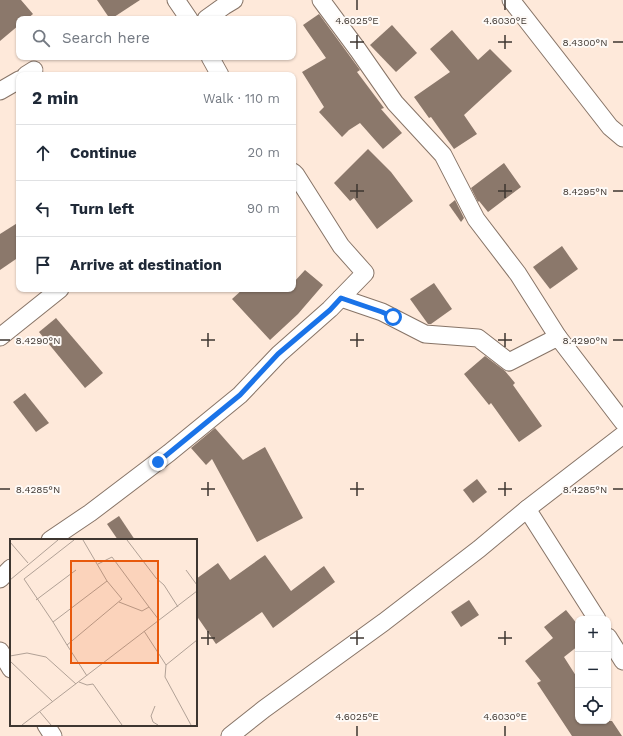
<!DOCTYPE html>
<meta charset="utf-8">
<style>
:root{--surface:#fff;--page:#f6f6f7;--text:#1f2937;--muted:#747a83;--line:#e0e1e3}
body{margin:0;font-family:"Work Sans",sans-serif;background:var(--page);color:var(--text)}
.controls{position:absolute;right:12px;bottom:12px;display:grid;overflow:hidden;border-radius:8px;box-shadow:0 1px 3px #0004}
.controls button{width:36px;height:36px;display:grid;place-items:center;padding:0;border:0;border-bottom:1px solid var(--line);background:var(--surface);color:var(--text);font:20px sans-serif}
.stop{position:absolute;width:12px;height:12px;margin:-9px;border:3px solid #1a73e8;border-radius:50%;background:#fff}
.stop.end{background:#1a73e8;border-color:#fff;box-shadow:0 1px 4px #0008}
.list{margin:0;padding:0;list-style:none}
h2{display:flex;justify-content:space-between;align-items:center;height:52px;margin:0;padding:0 16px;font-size:17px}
h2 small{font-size:13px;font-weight:400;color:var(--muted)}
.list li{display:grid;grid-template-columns:26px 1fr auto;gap:12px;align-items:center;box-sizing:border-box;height:56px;padding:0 16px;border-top:1px solid var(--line)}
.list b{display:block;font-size:15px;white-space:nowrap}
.list em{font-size:13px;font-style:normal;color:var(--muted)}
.icon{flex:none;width:22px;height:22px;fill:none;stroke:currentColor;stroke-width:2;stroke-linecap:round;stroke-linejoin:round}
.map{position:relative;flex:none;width:623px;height:736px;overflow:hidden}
.search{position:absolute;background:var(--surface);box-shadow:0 1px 3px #0004;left:16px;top:16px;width:280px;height:44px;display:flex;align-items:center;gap:10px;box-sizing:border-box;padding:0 14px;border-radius:8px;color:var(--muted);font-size:15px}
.panel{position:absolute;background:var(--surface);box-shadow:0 1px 3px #0004;left:16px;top:72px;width:280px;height:220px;border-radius:8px}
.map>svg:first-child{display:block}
.building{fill:#8b786b}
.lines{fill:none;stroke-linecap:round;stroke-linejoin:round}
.street-casing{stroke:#877467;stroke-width:19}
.street{stroke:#fff;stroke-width:17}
.route{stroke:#1a73e8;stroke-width:5}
.ticks{fill:none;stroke:#3e3630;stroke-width:1.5}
.inset-road{fill:none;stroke:#b1a196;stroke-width:1}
.view{fill:#e8590c;fill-opacity:0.15;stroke:#e8590c;stroke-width:2}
.inset-edge{fill:none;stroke:#3e3630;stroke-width:2}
.ticks-label{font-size:10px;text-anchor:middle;fill:#3e3630;stroke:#fefaf7;stroke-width:4;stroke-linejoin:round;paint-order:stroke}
</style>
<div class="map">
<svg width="623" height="736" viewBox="0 0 623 736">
<rect width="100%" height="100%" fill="#fee9da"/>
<g class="building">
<polygon points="0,0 21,0 33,14 27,19 19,19 19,25 0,41"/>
<polygon points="97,0 140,0 111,19 110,19"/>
<polygon points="319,14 360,70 357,72 384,108 381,109 402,133 383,149 360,123 349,130 342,137 319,112 324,107 302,72 326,58 303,25"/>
<polygon points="392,25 417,53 396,72 370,45"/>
<polygon points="452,30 478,60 490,49 512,71 464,115 477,134 454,149 431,117 429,118 414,97 450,72 430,49"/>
<polygon points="368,149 391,172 413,201 377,229 354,198 350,201 334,183"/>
<polygon points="504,163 521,187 488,212 479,201 478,202 471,188"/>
<polygon points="455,200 464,218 461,222 449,205"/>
<polygon points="19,222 19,257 0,270 0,234"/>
<polygon points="562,246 578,269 550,289 533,267"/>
<polygon points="305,270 323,285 298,314 270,340 232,299 243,289 293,289 293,283"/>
<polygon points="434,283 452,309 431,324 428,324 410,299"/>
<polygon points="56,318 103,373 85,388 39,332"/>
<polygon points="485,356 505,371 515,383 513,385 542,426 519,442 491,403 489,405 464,374"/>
<polygon points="25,393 49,423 36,432 13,402"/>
<polygon points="215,428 243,460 265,447 303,518 257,542 212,459 206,465 191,448"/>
<polygon points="477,479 487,492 473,503 463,490"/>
<polygon points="119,516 135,540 118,540 107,524"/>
<polygon points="265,555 291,591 324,566 335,582 273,628 262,612 216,644 196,615 196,579 218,563 230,580"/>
<polygon points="469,600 479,615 461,627 451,612"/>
<polygon points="566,610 578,625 578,646 564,657 578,679 578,721 612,721 622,736 572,736 537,683 541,681 525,661 553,638 544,627"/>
</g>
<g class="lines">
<defs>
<g id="street">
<polyline points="176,0 189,19"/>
<polyline points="321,0 358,50 395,103 443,155 476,219 518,274 558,337"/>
<polyline points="511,0 610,127 623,138"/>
<polyline points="206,19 224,6 234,0"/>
<polyline points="210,57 220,75"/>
<polyline points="26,75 34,70"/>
<polyline points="0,91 19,80"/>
<polyline points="341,298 382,312 425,334 478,338 509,362 558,337 623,422"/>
<polyline points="0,337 60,289"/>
<polyline points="527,509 597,619"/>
<polyline points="50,540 90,513 169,453 240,395 279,354 330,309 365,273 341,246 296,175 293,172"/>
<polyline points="0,579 11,568"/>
<polyline points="608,637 623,661"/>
<polyline points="0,651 11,669"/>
<polyline points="46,725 53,736"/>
<polyline points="230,736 264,709 384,622 479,549 527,509 623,435"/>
</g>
</defs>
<use href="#street" class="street-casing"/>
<use href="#street" class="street"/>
</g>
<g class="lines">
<polyline class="route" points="158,462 240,395 278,354 330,310 341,298 382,312 393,317"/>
</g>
<path class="ticks" d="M357,0V10M505,0V10M357,35V49M505,35V49M350,42H364M498,42H512M613,42H623M357,184V198M505,184V198M350,191H364M498,191H512M613,191H623M208,333V347M357,333V347M505,333V347M0,340H10M201,340H215M350,340H364M498,340H512M613,340H623M208,482V496M357,482V496M505,482V496M0,489H10M201,489H215M350,489H364M498,489H512M613,489H623M208,631V645M357,631V645M505,631V645M201,638H215M350,638H364M498,638H512M357,726V736M505,726V736"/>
<g transform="translate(10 539)">
<rect width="187" height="187" fill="#fee9da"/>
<path class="inset-road" d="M64,1L14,40L43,83L97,42L73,1M117,1L146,39L154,46L168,68M0,3L18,24M88,25L102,18L139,68M176,31L187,46M0,41L48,1M26,61L66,31M109,63L132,72L139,68L149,81M43,83L57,106L112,60L97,42M134,92L156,126L155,138L181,186M57,106L77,137M0,117L17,114L36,118L66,145M0,122L43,163M156,126L187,101M69,143L77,146L83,145L112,186M145,167L141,177L143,183L148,186M30,173L41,186M12,186L187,52"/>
<path class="view" d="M61,22H148V124H61Z"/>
<rect width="187" height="187" class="inset-edge"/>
</g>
<g class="ticks-label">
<text x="357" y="24">4.6025°E</text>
<text x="505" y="24">4.6030°E</text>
<text x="585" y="46">8.4300°N</text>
<text x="585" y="195">8.4295°N</text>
<text x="38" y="344">8.4290°N</text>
<text x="585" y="344">8.4290°N</text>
<text x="38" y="493">8.4285°N</text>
<text x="585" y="493">8.4285°N</text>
<text x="357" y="720">4.6025°E</text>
<text x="505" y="720">4.6030°E</text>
</g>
</svg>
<div class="controls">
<button>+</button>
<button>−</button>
<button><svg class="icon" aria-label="locate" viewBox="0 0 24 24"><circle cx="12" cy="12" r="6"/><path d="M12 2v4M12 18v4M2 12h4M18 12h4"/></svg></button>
</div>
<div class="stop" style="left:393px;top:317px"></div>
<div class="stop end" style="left:158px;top:462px"></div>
<div class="search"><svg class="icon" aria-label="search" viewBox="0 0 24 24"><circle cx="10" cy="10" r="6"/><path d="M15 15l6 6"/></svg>Search here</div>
<section class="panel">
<h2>2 min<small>Walk · 110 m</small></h2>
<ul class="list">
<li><svg class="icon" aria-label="ahead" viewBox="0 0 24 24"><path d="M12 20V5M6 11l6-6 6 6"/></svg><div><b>Continue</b></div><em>20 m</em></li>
<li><svg class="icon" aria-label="left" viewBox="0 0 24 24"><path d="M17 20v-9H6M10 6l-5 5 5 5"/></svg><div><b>Turn left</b></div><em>90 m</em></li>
<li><svg class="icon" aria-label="arrive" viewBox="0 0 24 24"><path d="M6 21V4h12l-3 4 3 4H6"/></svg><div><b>Arrive at destination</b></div></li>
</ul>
</section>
</div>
